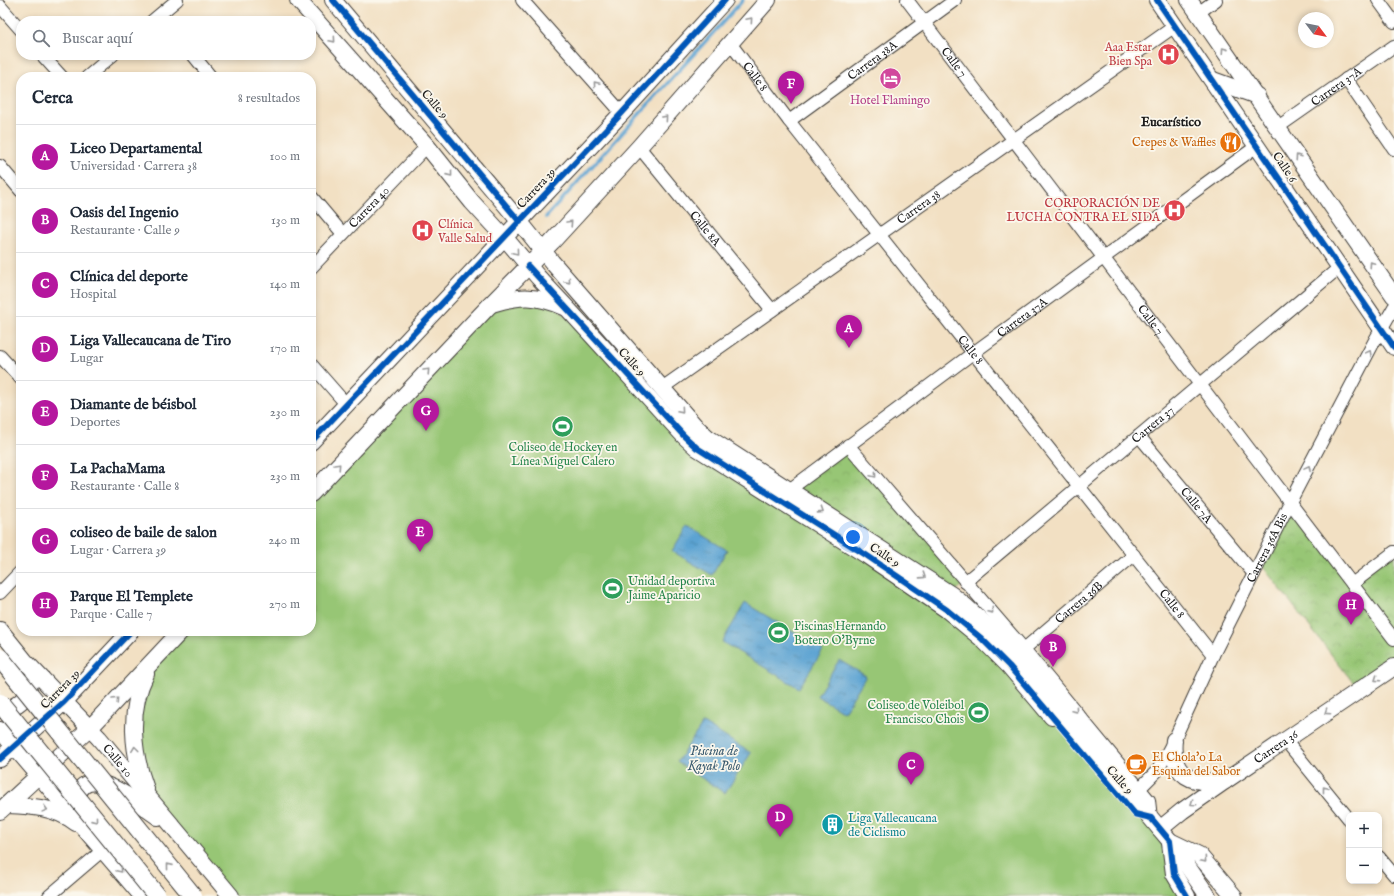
<!DOCTYPE html>
<html lang="es">
<meta charset="utf-8">
<style>
:root{--surface:#fff;--page:#f2f2f3;--text:#1f2937;--muted:#747a83;--line:#e0e1e3;--accent:#b5179e}
body{margin:0;font-family:"IM FELL English",serif;background:var(--page);color:var(--text)}
.controls{position:absolute;right:12px;bottom:12px;display:grid;overflow:hidden;border-radius:8px;box-shadow:0 2px 6px #0003}
.controls button{width:36px;height:36px;display:grid;place-items:center;padding:0;border:0;border-bottom:1px solid var(--line);background:var(--surface);color:var(--text);font:20px sans-serif}
.compass{position:absolute;left:1298px;top:12px;width:36px;height:36px;border-radius:50%;background:var(--surface);box-shadow:0 2px 6px #0003;rotate:122deg}
.you{position:absolute;left:853px;top:537px;width:14px;height:14px;margin:-10px;border:3px solid #fff;border-radius:50%;background:#1a73e8;box-shadow:0 0 0 6px #1a73e833}
.badge{display:grid;place-items:center;width:26px;height:26px;border-radius:50%;background:var(--accent);color:#fff;font-size:13px;font-weight:700}
.pin{position:absolute;translate:-50% -33px;filter:drop-shadow(0 1px 2px #0008)}
.pin::after{content:'';position:absolute;top:21px;width:14px;height:12px;background:inherit;clip-path:polygon(0 0,100% 0,50% 100%)}
.list{margin:0;padding:0;list-style:none}
h2{display:flex;justify-content:space-between;align-items:center;height:52px;margin:0;padding:0 16px;font-size:17px}
h2 small{font-size:13px;font-weight:400;color:var(--muted)}
.list li{display:grid;grid-template-columns:26px 1fr auto;gap:12px;align-items:center;box-sizing:border-box;height:64px;padding:0 16px;border-top:1px solid var(--line)}
.list b{display:block;font-size:15px;white-space:nowrap}
.list p{margin:0;font-size:13px;white-space:nowrap;color:var(--muted)}
.list em{font-size:13px;font-style:normal;color:var(--muted)}
.icon{flex:none;width:22px;height:22px;fill:none;stroke:currentColor;stroke-width:2;stroke-linecap:round;stroke-linejoin:round}
.map{position:relative;flex:none;width:1394px;height:896px;overflow:hidden}
.search{position:absolute;background:var(--surface);box-shadow:0 2px 6px #0003;left:16px;top:16px;width:300px;height:44px;display:flex;align-items:center;gap:10px;box-sizing:border-box;padding:0 14px;border-radius:16px;color:var(--muted);font-size:15px}
.panel{position:absolute;background:var(--surface);box-shadow:0 2px 6px #0003;left:16px;top:72px;width:300px;height:564px;border-radius:16px}
.map>svg:first-child{display:block}
.grass{fill:#97c675;stroke:#5a7148}
.park{fill:url(#park-crowns);stroke:#5a7148}
.water{fill:url(#water-ripples);stroke:#3c6077}
.lines{fill:none;stroke-linecap:round;stroke-linejoin:round}
.stream{stroke:#5ba3d2;stroke-width:3.5}
.street-casing{stroke:#3c3935;stroke-width:14}
.secondary-casing{stroke:#3c3935;stroke-width:18}
.street{stroke:#fff;stroke-width:12}
.secondary{stroke:#fff;stroke-width:16}
.primary-bridge-casing{stroke:#3c3935;stroke-width:20;stroke-linecap:butt}
.primary-bridge{stroke:#fff;stroke-width:18}
.cycleway-casing{stroke:#fbf7ec;stroke-width:8}
.cycleway{stroke:#0057b8;stroke-width:6}
.oneway{stroke:#999}
.labels{text-anchor:middle;stroke-width:3.5;stroke-linejoin:round;paint-order:stroke}
.health-label{font-size:12px;fill:#be3a42;stroke:#fbf7ec;text-anchor:end}
.street-label{font-size:12px;fill:#1c1c1c;stroke:#fbf7ec}
.hotel-label{font-size:12px;fill:#b23c85;stroke:#fbf7ec}
.food-label{font-size:12px;fill:#c56008;stroke:#fbf7ec;text-anchor:end}
.leisure-label{font-size:12px;fill:#27864d;stroke:#fbf7ec;text-anchor:start}
.culture-label{font-size:12px;fill:#0d838f;stroke:#fbf7ec;text-anchor:start}
.neighbourhood-label{font-size:13px;font-weight:bold;fill:#1c1c1c;stroke:#fbf7ec}
.water-label{font-size:13px;font-style:italic;fill:#38596e;stroke:#fbf7ec}
</style>
<div class="map">
<svg width="1394" height="896" viewBox="0 0 1394 896">
<defs>
<pattern id="park-crowns" width="20" height="18" patternUnits="userSpaceOnUse"><rect width="20" height="18" fill="#97c675"/><path d="M2 6a3 3 0 1 1 6 0M12 15a3 3 0 1 1 6 0" fill="none" stroke="#82aa65"/></pattern>
<pattern id="water-ripples" width="26" height="14" patternUnits="userSpaceOnUse"><rect width="26" height="14" fill="#5ba3d2"/><path d="M2 4q2-2 4 0t4 0M15 11q2-2 4 0t4 0" fill="none" stroke="#4a84aa"/></pattern>
</defs>
<rect width="100%" height="100%" fill="#fbf7ec"/>
<filter id="ink" filterUnits="userSpaceOnUse"><feTurbulence type="fractalNoise" baseFrequency=".025" numOctaves="2"/><feDisplacementMap in="SourceGraphic" scale="8" xChannelSelector="R" yChannelSelector="G"/><feConvolveMatrix kernelMatrix="1 2 1 2 8 2 1 2 1" color-interpolation-filters="sRGB"/></filter>
<filter id="wash" filterUnits="userSpaceOnUse"><feTurbulence type="fractalNoise" baseFrequency=".012" numOctaves="4" result="noise"/><feDisplacementMap in="SourceGraphic" scale="16" xChannelSelector="R" yChannelSelector="G"/><feGaussianBlur stdDeviation="0.9" result="paint"/><feColorMatrix in="noise" values="0 0 0 0 0 0 0 0 0 0 0 0 0 0 0 0 0 1.4 0 .05"/><feComposite in="paint" operator="in"/></filter>
<g filter="url(#wash)">
<rect width="100%" height="100%" fill="#f2e0c3"/>
<polygon class="grass" points="549,300 627,373 866,555 1009,666 1135,814 1151,818 1187,896 231,896 160,810 140,772 140,685 181,631 311,631 311,494 490,305"/>
<g class="park">
<polygon points="848,445 965,582 952,595 789,490"/>
<polygon points="1290,502 1352,583 1394,552 1394,667 1359,690 1260,563"/>
</g>
<g class="water">
<polygon points="687,526 727,550 712,575 672,551"/>
<polygon points="745,603 823,650 799,688 722,642"/>
<polygon points="839,660 866,676 844,712 817,696"/>
<polygon points="703,723 751,753 725,793 677,762"/>
</g>
<g class="lines">
<polyline class="stream" points="546,217 743,0"/>
</g>
</g>
<g filter="url(#ink)">
<g class="lines">
<defs>
<g id="street">
<polyline points="522,0 622,113"/>
<path id="s1" d="M907,0L1394,639"/>
<polyline points="1378,0 1394,22"/>
<polyline points="0,6 21,30"/>
<polyline points="1198,13 1216,0"/>
<polyline points="152,21 177,0"/>
<path id="s2" d="M730,43L789,121L1213,655"/>
<polyline points="42,55 62,77"/>
<polyline points="193,55 211,77"/>
<polyline points="87,77 113,55"/>
<polyline points="1346,79 1394,149"/>
<path id="s3" d="M789,121L955,0"/>
<path id="s4" d="M1278,127L1394,46"/>
<path id="s5" d="M639,147L772,310"/>
<polyline points="0,166 21,191"/>
<polyline points="311,196 343,234"/>
<path id="s6" d="M311,268L427,146"/>
<polyline points="0,356 21,379"/>
<polyline points="311,364 346,404"/>
<path id="s7" d="M662,388L1175,26"/>
<path id="s8" d="M1139,436L1254,574"/>
<polyline points="848,445 1024,649 1149,800 1151,818"/>
<path id="s9" d="M789,490L973,353L1257,146"/>
<path id="s10" d="M965,582L1340,267"/>
<polyline points="1352,584 1394,552"/>
<polyline points="0,593 21,571"/>
<path id="s11" d="M1024,649L1134,555"/>
<polyline points="1285,740 1349,819"/>
<path id="s12" d="M1140,788L1158,770L1174,740L1213,655L1290,502L1375,340L1394,307"/>
<polyline points="1379,857 1394,875"/>
<polyline points="49,896 103,850"/>
</g>
<g id="secondary">
<polyline points="298,0 427,146 472,202 505,238 538,277 567,308 684,436 697,448 866,555 947,610 981,638 1009,666 1052,717"/>
<path d="M333,0L520,222L552,262L695,426L707,437L952,595C993,627 1025,667 1058,707C1092,748 1126,788 1160,829L1170,841L1208,896"/>
<polyline points="1157,0 1394,347"/>
<polyline points="1189,0 1394,296"/>
<polyline points="1213,80 1257,96"/>
<path d="M492,304C520,295 536,295 564,307"/>
<polyline points="311,442 622,113 725,0"/>
<polyline points="311,494 490,305 552,242 639,147 768,0"/>
<path id="s13" d="M0,630L25,661L99,738L231,896"/>
<path d="M0,710C19,707 26,700 31,681"/>
<polyline points="0,730 142,896"/>
<path d="M1174,740C1170,777 1193,785 1225,781"/>
<polyline points="0,759 64,702 131,631"/>
<path d="M146,789C132,752 128,710 146,674"/>
<path d="M7,805C31,806 56,807 76,823"/>
<path d="M76,810C76,751 137,803 158,817"/>
<polyline points="0,811 89,729 181,631"/>
<path id="s14" d="M1160,829L1182,811L1225,781L1394,667"/>
<polyline points="1170,841 1199,855 1234,896"/>
<polyline points="1170,843 1174,874 1187,896"/>
</g>
</defs>
<use href="#street" class="street-casing"/>
<use href="#secondary" class="secondary-casing"/>
<use href="#street" class="street"/>
<use href="#secondary" class="secondary"/>
<defs>
<g id="primary-bridge">
<polyline points="0,658 193,896"/>
<polyline points="0,703 157,896"/>
</g>
</defs>
<use href="#primary-bridge" class="primary-bridge-casing"/>
<use href="#primary-bridge" class="primary-bridge"/>
<defs>
<g id="cycleway">
<polyline points="333,0 520,222"/>
<polyline points="1157,0 1394,347"/>
<polyline points="528,266 684,436 697,448 866,555 947,610 981,638 1009,666 1135,814 1151,818 1170,841 1174,874 1187,896"/>
<polyline points="311,442 622,113 725,0"/>
<polyline points="0,759 64,702 131,631"/>
</g>
</defs>
<use href="#cycleway" class="cycleway-casing"/>
<use href="#cycleway" class="cycleway"/>
</g>
<defs><path id="oneway-chevron" d="M-2-3.5L2.5 0L-2 3.5" fill="none" stroke-width="1.6" stroke-linecap="round" stroke-linejoin="round"/></defs>
<g class="oneway">
<use href="#oneway-chevron" transform="translate(750 20) rotate(-49)"/>
<use href="#oneway-chevron" transform="translate(333 40) rotate(49)"/>
<use href="#oneway-chevron" transform="translate(1224 50) rotate(-125)"/>
<use href="#oneway-chevron" transform="translate(596 84) rotate(-131)"/>
<use href="#oneway-chevron" transform="translate(665 118) rotate(-49)"/>
<use href="#oneway-chevron" transform="translate(1298 157) rotate(-124)"/>
<use href="#oneway-chevron" transform="translate(450 174) rotate(51)"/>
<use href="#oneway-chevron" transform="translate(570 223) rotate(-47)"/>
<use href="#oneway-chevron" transform="translate(516 252) rotate(50)"/>
<use href="#oneway-chevron" transform="translate(1372 264) rotate(-124)"/>
<use href="#oneway-chevron" transform="translate(568 281) rotate(49)"/>
<use href="#oneway-chevron" transform="translate(1369 353) rotate(-62)"/>
<use href="#oneway-chevron" transform="translate(427 371) rotate(-47)"/>
<use href="#oneway-chevron" transform="translate(681 410) rotate(49)"/>
<use href="#oneway-chevron" transform="translate(338 466) rotate(-47)"/>
<use href="#oneway-chevron" transform="translate(1308 468) rotate(-62)"/>
<use href="#oneway-chevron" transform="translate(874 475) rotate(50)"/>
<use href="#oneway-chevron" transform="translate(821 511) rotate(33)"/>
<use href="#oneway-chevron" transform="translate(923 576) rotate(33)"/>
<use href="#oneway-chevron" transform="translate(991 611) rotate(49)"/>
<use href="#oneway-chevron" transform="translate(1377 679) rotate(146)"/>
<use href="#oneway-chevron" transform="translate(116 700) rotate(-47)"/>
<use href="#oneway-chevron" transform="translate(1075 710) rotate(50)"/>
<use href="#oneway-chevron" transform="translate(1327 712) rotate(146)"/>
<use href="#oneway-chevron" transform="translate(135 749) rotate(-97)"/>
<use href="#oneway-chevron" transform="translate(1325 789) rotate(-128)"/>
<use href="#oneway-chevron" transform="translate(1193 803) rotate(145)"/>
<use href="#oneway-chevron" transform="translate(45 809) rotate(15)"/>
<use href="#oneway-chevron" transform="translate(95 820) rotate(51)"/>
<use href="#oneway-chevron" transform="translate(1204 860) rotate(49)"/>
<use href="#oneway-chevron" transform="translate(169 866) rotate(-129)"/>
<use href="#oneway-chevron" transform="translate(120 870) rotate(50)"/>
</g>
</g>
<defs>
<symbol id="hospital-disc" viewBox="-11 -11 22 22"><circle r="9.5" fill="#e0444e" stroke="#fbf7ec"/><path d="M-5-5h3v3.5h4V-5h3V5h-3V1.5h-4V5h-3Z" fill="#fff"/></symbol>
<symbol id="hotel-disc" viewBox="-11 -11 22 22"><circle r="9.5" fill="#d1479c" stroke="#fbf7ec"/><path d="M-6-4.5h1.5V1H6V5H4.5V3h-9V5H-6ZM-4 0a1.8 1.8 0 1 1 3.6 0ZM.5 0V-2.5h3Q6-2.5 6 0Z" fill="#fff"/></symbol>
<symbol id="restaurant-disc" viewBox="-11 -11 22 22"><circle r="9.5" fill="#e8710a" stroke="#fbf7ec"/><path d="M-5-6h1v4h1v-4h1v4h1v-4h1v5L-1.5 .5V6h-2V.5L-5-1ZM5-6V6H3V1.5H1.5Q1.5-4 5-6Z" fill="#fff"/></symbol>
<symbol id="stadium-disc" viewBox="-11 -11 22 22"><circle r="9.5" fill="#2e9e5b" stroke="#fbf7ec"/><path d="M0-5a6.5 5 0 1 0 0 10a6.5 5 0 1 0 0-10ZM-3.5-1.8h7v3.6h-7Z" fill="#fff"/></symbol>
<symbol id="cafe-disc" viewBox="-11 -11 22 22"><circle r="9.5" fill="#e8710a" stroke="#fbf7ec"/><path d="M-5.5-4.5H6V0H3Q3 3.5 0 3.5H-2.5Q-5.5 3.5-5.5 0ZM3-3.2v2h1.7v-2ZM-6 4.5H4V6H-6Z" fill="#fff"/></symbol>
<symbol id="building-disc" viewBox="-11 -11 22 22"><circle r="9.5" fill="#0f9aa8" stroke="#fbf7ec"/><path d="M-4-6H4V6H1V3H-1V6H-4ZM-2.5-4.3h1.7v1.8h-1.7ZM.8-4.3h1.7v1.8H.8ZM-2.5-1h1.7V.8h-1.7ZM.8-1h1.7V.8H.8Z" fill="#fff"/></symbol>
</defs>
<g fill-rule="evenodd">
<use href="#hospital-disc" x="1156" y="42" width="25" height="25"/>
<use href="#hotel-disc" x="878" y="66" width="25" height="25"/>
<use href="#restaurant-disc" x="1218" y="130" width="25" height="25"/>
<use href="#hospital-disc" x="1162" y="198" width="25" height="25"/>
<use href="#hospital-disc" x="410" y="218" width="25" height="25"/>
<use href="#stadium-disc" x="550" y="414" width="25" height="25"/>
<use href="#stadium-disc" x="600" y="576" width="25" height="25"/>
<use href="#stadium-disc" x="766" y="620" width="25" height="25"/>
<use href="#stadium-disc" x="966" y="700" width="25" height="25"/>
<use href="#cafe-disc" x="1124" y="752" width="25" height="25"/>
<use href="#building-disc" x="820" y="812" width="25" height="25"/>
</g>
<g class="labels">
<g class="health-label">
<text x="1152" y="51">Aaa Estar<tspan x="1152" dy="14">Bien Spa</tspan></text>
<text x="1160" y="207">CORPORACIÓN DE<tspan x="1160" dy="14">LUCHA CONTRA EL SIDA</tspan></text>
<text x="438" y="228" text-anchor="start">Clínica<tspan x="438" dy="14">Valle Salud</tspan></text>
</g>
<g class="street-label">
<text dy="4" stroke="none"><textPath href="#s3" startOffset="103">Carrera 38A</textPath></text>
<text dy="4" stroke="none"><textPath href="#s1" startOffset="78">Calle 7</textPath></text>
<text dy="4" stroke="none"><textPath href="#s2" startOffset="42">Calle 8</textPath></text>
<text dy="4" stroke="none"><textPath href="#s4" startOffset="71">Carrera 37A</textPath></text>
<text transform="translate(435 104) rotate(50)" y="4">Calle 9</text>
<text transform="translate(1285 167) rotate(56)" y="4">Calle 6</text>
<text transform="translate(536 188) rotate(-47)" y="4">Carrera 39</text>
<text dy="4" stroke="none"><textPath href="#s6" startOffset="84">Carrera 40</textPath></text>
<text dy="4" stroke="none"><textPath href="#s7" startOffset="314">Carrera 38</textPath></text>
<text dy="4" stroke="none"><textPath href="#s5" startOffset="105">Calle 8A</textPath></text>
<text dy="4" stroke="none"><textPath href="#s9" startOffset="290">Carrera 37A</textPath></text>
<text dy="4" stroke="none"><textPath href="#s1" startOffset="402">Calle 7</textPath></text>
<text dy="4" stroke="none"><textPath href="#s2" startOffset="390">Calle 8</textPath></text>
<text transform="translate(632 362) rotate(48)" y="4">Calle 9</text>
<text dy="4" stroke="none"><textPath href="#s10" startOffset="245">Carrera 37</textPath></text>
<text dy="4" stroke="none"><textPath href="#s8" startOffset="90">Calle 7A</textPath></text>
<text dy="4" stroke="none"><textPath href="#s12" startOffset="273">Carrera 36A Bis</textPath></text>
<text transform="translate(885 555) rotate(34)" y="4">Calle 9</text>
<text dy="4" stroke="none"><textPath href="#s11" startOffset="72">Carrera 36B</textPath></text>
<text dy="4" stroke="none"><textPath href="#s2" startOffset="714">Calle 8</textPath></text>
<text transform="translate(60 689) rotate(-45)" y="4">Carrera 39</text>
<text dy="4" stroke="none"><textPath href="#s14" startOffset="142">Carrera 36</textPath></text>
<text dy="4" stroke="none"><textPath href="#s13" startOffset="176">Calle 10</textPath></text>
<text transform="translate(1120 780) rotate(49)" y="4">Calle 9</text>
</g>
<g class="hotel-label">
<text x="890" y="104">Hotel Flamingo</text>
</g>
<g class="food-label">
<text x="1216" y="146">Crepes &amp; Waffles</text>
<text x="1152" y="761" text-anchor="start">El Chola'o La<tspan x="1152" dy="14">Esquina del Sabor</tspan></text>
</g>
<g class="leisure-label">
<text x="563" y="451" text-anchor="middle">Coliseo de Hockey en<tspan x="563" dy="14">Línea Miguel Calero</tspan></text>
<text x="628" y="585">Unidad deportiva<tspan x="628" dy="14">Jaime Aparicio</tspan></text>
<text x="794" y="630">Piscinas Hernando<tspan x="794" dy="14">Botero O'Byrne</tspan></text>
<text x="964" y="709" text-anchor="end">Coliseo de Voleibol<tspan x="964" dy="14">Francisco Chois</tspan></text>
</g>
<g class="culture-label">
<text x="848" y="822">Liga Vallecaucana<tspan x="848" dy="14">de Ciclismo</tspan></text>
</g>
<g class="neighbourhood-label">
<text x="1171" y="126">Eucarístico</text>
</g>
<g class="water-label">
<text x="714" y="755">Piscina de<tspan x="714" dy="15">Kayak Polo</tspan></text>
</g>
</g>
</svg>
<div class="controls">
<button>+</button>
<button>−</button>
</div>
<svg class="compass" viewBox="-18 -18 36 36"><path d="M0-13l5 13h-10z" fill="#e53935"/><path d="M0 13l5-13h-10z" fill="#747a83"/></svg>
<div class="you"></div>
<div class="pin badge" style="left:849px;top:348px">A</div>
<div class="pin badge" style="left:1053px;top:667px">B</div>
<div class="pin badge" style="left:911px;top:785px">C</div>
<div class="pin badge" style="left:780px;top:837px">D</div>
<div class="pin badge" style="left:420px;top:552px">E</div>
<div class="pin badge" style="left:791px;top:104px">F</div>
<div class="pin badge" style="left:426px;top:431px">G</div>
<div class="pin badge" style="left:1351px;top:625px">H</div>
<div class="search"><svg class="icon" aria-label="search" viewBox="0 0 24 24"><circle cx="10" cy="10" r="6"/><path d="M15 15l6 6"/></svg>Buscar aquí</div>
<section class="panel">
<h2>Cerca<small>8 resultados</small></h2>
<ul class="list">
<li><span class="badge">A</span><div><b>Liceo Departamental</b><p>Universidad · Carrera 38</p></div><em>100 m</em></li>
<li><span class="badge">B</span><div><b>Oasis del Ingenio</b><p>Restaurante · Calle 9</p></div><em>130 m</em></li>
<li><span class="badge">C</span><div><b>Clínica del deporte</b><p>Hospital</p></div><em>140 m</em></li>
<li><span class="badge">D</span><div><b>Liga Vallecaucana de Tiro</b><p>Lugar</p></div><em>170 m</em></li>
<li><span class="badge">E</span><div><b>Diamante de béisbol</b><p>Deportes</p></div><em>230 m</em></li>
<li><span class="badge">F</span><div><b>La PachaMama</b><p>Restaurante · Calle 8</p></div><em>230 m</em></li>
<li><span class="badge">G</span><div><b>coliseo de baile de salon</b><p>Lugar · Carrera 39</p></div><em>240 m</em></li>
<li><span class="badge">H</span><div><b>Parque El Templete</b><p>Parque · Calle 7</p></div><em>270 m</em></li>
</ul>
</section>
</div>
